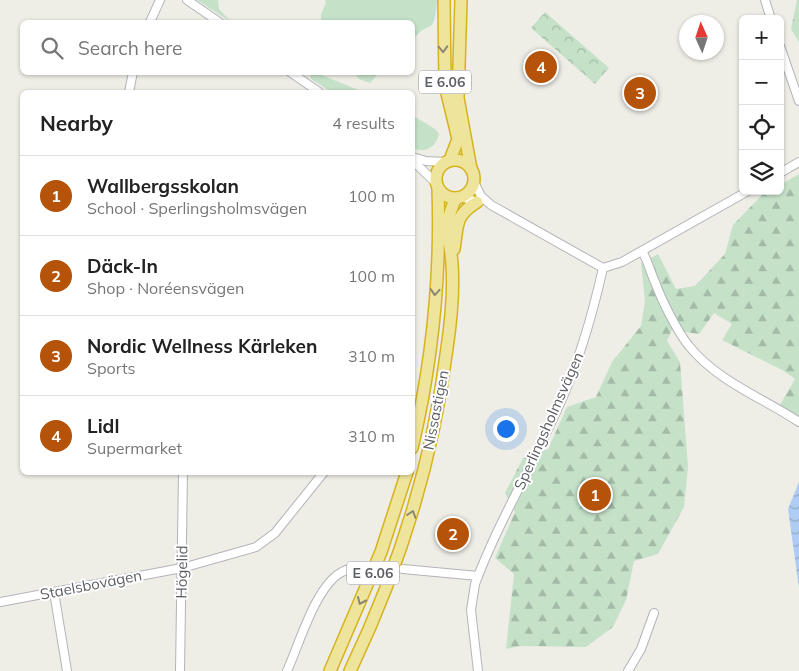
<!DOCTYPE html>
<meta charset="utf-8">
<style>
:root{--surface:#fff;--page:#f6f6f6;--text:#222;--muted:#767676;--line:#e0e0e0;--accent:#b45309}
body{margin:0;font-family:Mulish,sans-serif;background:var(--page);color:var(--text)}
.controls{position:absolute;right:15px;top:15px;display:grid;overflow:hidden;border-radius:8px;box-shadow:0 1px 4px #0004}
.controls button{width:45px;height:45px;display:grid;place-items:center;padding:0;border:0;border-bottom:1px solid var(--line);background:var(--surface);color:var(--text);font:25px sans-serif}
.compass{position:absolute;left:679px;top:15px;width:45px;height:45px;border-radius:50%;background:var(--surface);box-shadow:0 1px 4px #0004;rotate:357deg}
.you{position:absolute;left:505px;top:428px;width:18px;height:18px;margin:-12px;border:4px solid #fff;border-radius:50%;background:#1a73e8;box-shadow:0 0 0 8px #1a73e833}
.badge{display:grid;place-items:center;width:32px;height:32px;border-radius:50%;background:var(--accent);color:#fff;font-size:16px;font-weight:700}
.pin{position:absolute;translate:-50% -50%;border:2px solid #fff;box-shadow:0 1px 5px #0006}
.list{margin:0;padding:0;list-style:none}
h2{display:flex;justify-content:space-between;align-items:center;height:65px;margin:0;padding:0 20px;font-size:21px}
h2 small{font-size:16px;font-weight:400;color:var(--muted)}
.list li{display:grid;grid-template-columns:32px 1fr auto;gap:15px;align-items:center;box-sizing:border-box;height:80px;padding:0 20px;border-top:1px solid var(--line)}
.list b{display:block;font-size:19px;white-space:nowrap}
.list p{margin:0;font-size:16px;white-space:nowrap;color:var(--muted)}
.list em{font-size:16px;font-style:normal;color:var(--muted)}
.icon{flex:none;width:28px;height:28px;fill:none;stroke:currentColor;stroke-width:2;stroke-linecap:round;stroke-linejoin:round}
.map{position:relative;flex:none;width:799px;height:671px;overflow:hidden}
.search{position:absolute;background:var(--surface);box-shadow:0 1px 4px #0004;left:20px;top:20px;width:395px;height:55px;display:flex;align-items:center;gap:12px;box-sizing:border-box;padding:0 18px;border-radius:8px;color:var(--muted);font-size:19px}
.panel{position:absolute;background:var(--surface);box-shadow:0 1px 4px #0004;left:20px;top:90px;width:395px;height:385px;border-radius:8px}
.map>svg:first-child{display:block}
.green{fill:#c5e2c9}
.forest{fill:url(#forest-firs)}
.park{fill:url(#park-crowns)}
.water{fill:url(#water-waves)}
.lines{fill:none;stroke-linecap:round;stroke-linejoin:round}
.minor-tunnel{stroke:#cacac6;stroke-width:8;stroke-dasharray:8 4;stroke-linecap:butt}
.minor-casing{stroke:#b3b4b9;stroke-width:10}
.highway-casing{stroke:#d6b31d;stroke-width:14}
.minor{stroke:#fff;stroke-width:8}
.highway{stroke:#efe49b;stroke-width:11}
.oneway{stroke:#898774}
.labels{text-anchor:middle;stroke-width:4;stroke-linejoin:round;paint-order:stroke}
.shield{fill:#fff;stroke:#8e8f92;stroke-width:1}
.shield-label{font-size:14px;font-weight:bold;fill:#5d5f64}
.street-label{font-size:15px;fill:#5d5f64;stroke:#fff}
</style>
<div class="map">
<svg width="799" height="671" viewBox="0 0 799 671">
<defs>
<pattern id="forest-firs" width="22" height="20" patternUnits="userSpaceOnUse" patternTransform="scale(1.25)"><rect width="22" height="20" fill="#c5e2c9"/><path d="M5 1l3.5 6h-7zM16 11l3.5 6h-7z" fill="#a3baa7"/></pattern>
<pattern id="park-crowns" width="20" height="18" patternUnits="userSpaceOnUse" patternTransform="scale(1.25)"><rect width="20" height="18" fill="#c5e2c9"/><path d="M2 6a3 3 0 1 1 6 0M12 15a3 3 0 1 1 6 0" fill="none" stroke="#a3baa7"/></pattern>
<pattern id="water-waves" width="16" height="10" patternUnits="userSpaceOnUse" patternTransform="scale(1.25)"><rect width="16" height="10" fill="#afcdf4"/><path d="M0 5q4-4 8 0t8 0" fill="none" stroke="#92aac9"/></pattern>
</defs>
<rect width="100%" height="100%" fill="#eeede6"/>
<g class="green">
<polygon points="197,0 218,0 219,9 231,22"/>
<path d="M325,0H437C434,39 430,17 413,40L412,22H321V14L326,3Z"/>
<polygon points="310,73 317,73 363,92 331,92 311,79"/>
<polygon points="354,73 354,72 379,73 370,83 359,79"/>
<path d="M412,115L435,129L439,134C436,147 425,154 413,148Z"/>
</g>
<g class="forest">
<polygon points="797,0 799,0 799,42 791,29"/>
<polygon points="799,174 799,418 780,405 795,379 784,371 722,340 732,324 714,313 699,334 672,330 667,341 680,362 688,467 684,507 658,554 634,561 626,600 613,627 586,647 520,646 506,649 514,574 495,558 515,512 505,493 523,458 548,449 567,407 596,397 612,362 641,326 645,301 641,263 658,254 676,289 695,286 725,254 733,225 762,195 769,191 780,191 780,185"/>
</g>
<polygon class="park" points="545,12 609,68 595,84 531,28"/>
<polygon class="water" points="799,482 799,588 788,509"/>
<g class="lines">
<polyline class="minor-tunnel" points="371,568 397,569"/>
<defs>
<g id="minor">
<polyline points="187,0 219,22"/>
<polyline points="765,0 771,19"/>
<polyline points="150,22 160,0"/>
<polyline points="780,46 799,101"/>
<polyline points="290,72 319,92"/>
<polyline points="129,92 133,72"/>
<polyline points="412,157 426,161 446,162"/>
<polyline points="412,160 436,183"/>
<polyline points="780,173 799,162"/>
<polyline points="474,182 481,196 491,205 603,268 622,262 748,191"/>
<polyline points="460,197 479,202"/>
<path d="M642,251C648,261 650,271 655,282C661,299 678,333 689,346C717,381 763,398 799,422"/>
<polyline points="403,569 478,576"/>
<polyline points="54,592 67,671"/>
<polyline points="0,602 182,568 256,547 275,533 324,472"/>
<polyline points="180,671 183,472"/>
<path d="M287,671C299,645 316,585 342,572C350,567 360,568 369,568"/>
<path d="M478,671L471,610L475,584C497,525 530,470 556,412C578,366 592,317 603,268"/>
<polyline points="628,671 641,649 654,613"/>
</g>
<g id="highway">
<polyline points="444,0 445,85 458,139 450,160"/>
<polyline points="461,0 458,98 471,169"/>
<circle cx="455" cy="179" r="19"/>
<path d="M454,249C458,226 454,216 477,202"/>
<path d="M412,448C432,364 441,274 438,188"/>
<polyline points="330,671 381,552 407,472"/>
<path d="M350,671C399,569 433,460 447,348C451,321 454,292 452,264C450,235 442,227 456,198"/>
</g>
</defs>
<use href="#minor" class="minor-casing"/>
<use href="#highway" class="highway-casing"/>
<use href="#minor" class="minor"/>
<use href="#highway" class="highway"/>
</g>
<defs><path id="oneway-chevron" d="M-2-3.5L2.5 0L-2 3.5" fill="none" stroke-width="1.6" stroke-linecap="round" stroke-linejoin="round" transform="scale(1.25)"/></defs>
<g class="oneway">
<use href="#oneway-chevron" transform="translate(443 49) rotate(88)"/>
<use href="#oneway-chevron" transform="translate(435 292) rotate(94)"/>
<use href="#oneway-chevron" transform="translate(412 514) rotate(-72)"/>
<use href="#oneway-chevron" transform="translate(361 601) rotate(114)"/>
</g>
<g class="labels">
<g class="shield">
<rect x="419" y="70.5" width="52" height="23" rx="4"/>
<rect x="347" y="561.5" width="52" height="23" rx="4"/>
</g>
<g class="shield-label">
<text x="445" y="87">E 6.06</text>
<text x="373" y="578">E 6.06</text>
</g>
<g class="street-label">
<text transform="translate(436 410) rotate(-79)" y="5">Nissastigen</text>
<text transform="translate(549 421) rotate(-66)" y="5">Sperlingsholmsvägen</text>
<text transform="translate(182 572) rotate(-89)" y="5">Högelid</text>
<text transform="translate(91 585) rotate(-11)" y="5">Staelsbovägen</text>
</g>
</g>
</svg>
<div class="controls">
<button>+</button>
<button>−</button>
<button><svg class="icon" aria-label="locate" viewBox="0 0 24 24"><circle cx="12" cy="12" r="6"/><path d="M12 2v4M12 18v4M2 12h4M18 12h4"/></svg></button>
<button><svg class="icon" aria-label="layers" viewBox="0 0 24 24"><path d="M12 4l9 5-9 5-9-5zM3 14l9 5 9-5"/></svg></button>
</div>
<svg class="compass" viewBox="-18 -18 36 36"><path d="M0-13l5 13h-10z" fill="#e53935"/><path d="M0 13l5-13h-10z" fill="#767676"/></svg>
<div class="you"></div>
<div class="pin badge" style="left:595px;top:495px">1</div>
<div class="pin badge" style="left:453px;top:534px">2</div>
<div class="pin badge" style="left:640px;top:93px">3</div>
<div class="pin badge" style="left:541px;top:67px">4</div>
<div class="search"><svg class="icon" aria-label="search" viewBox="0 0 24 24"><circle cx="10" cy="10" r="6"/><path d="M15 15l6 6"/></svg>Search here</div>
<section class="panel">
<h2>Nearby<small>4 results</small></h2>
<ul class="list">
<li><span class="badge">1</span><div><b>Wallbergsskolan</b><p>School · Sperlingsholmsvägen</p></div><em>100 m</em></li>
<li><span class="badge">2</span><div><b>Däck-In</b><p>Shop · Noréensvägen</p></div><em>100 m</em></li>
<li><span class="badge">3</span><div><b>Nordic Wellness Kärleken</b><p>Sports</p></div><em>310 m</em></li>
<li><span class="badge">4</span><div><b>Lidl</b><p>Supermarket</p></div><em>310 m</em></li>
</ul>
</section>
</div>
